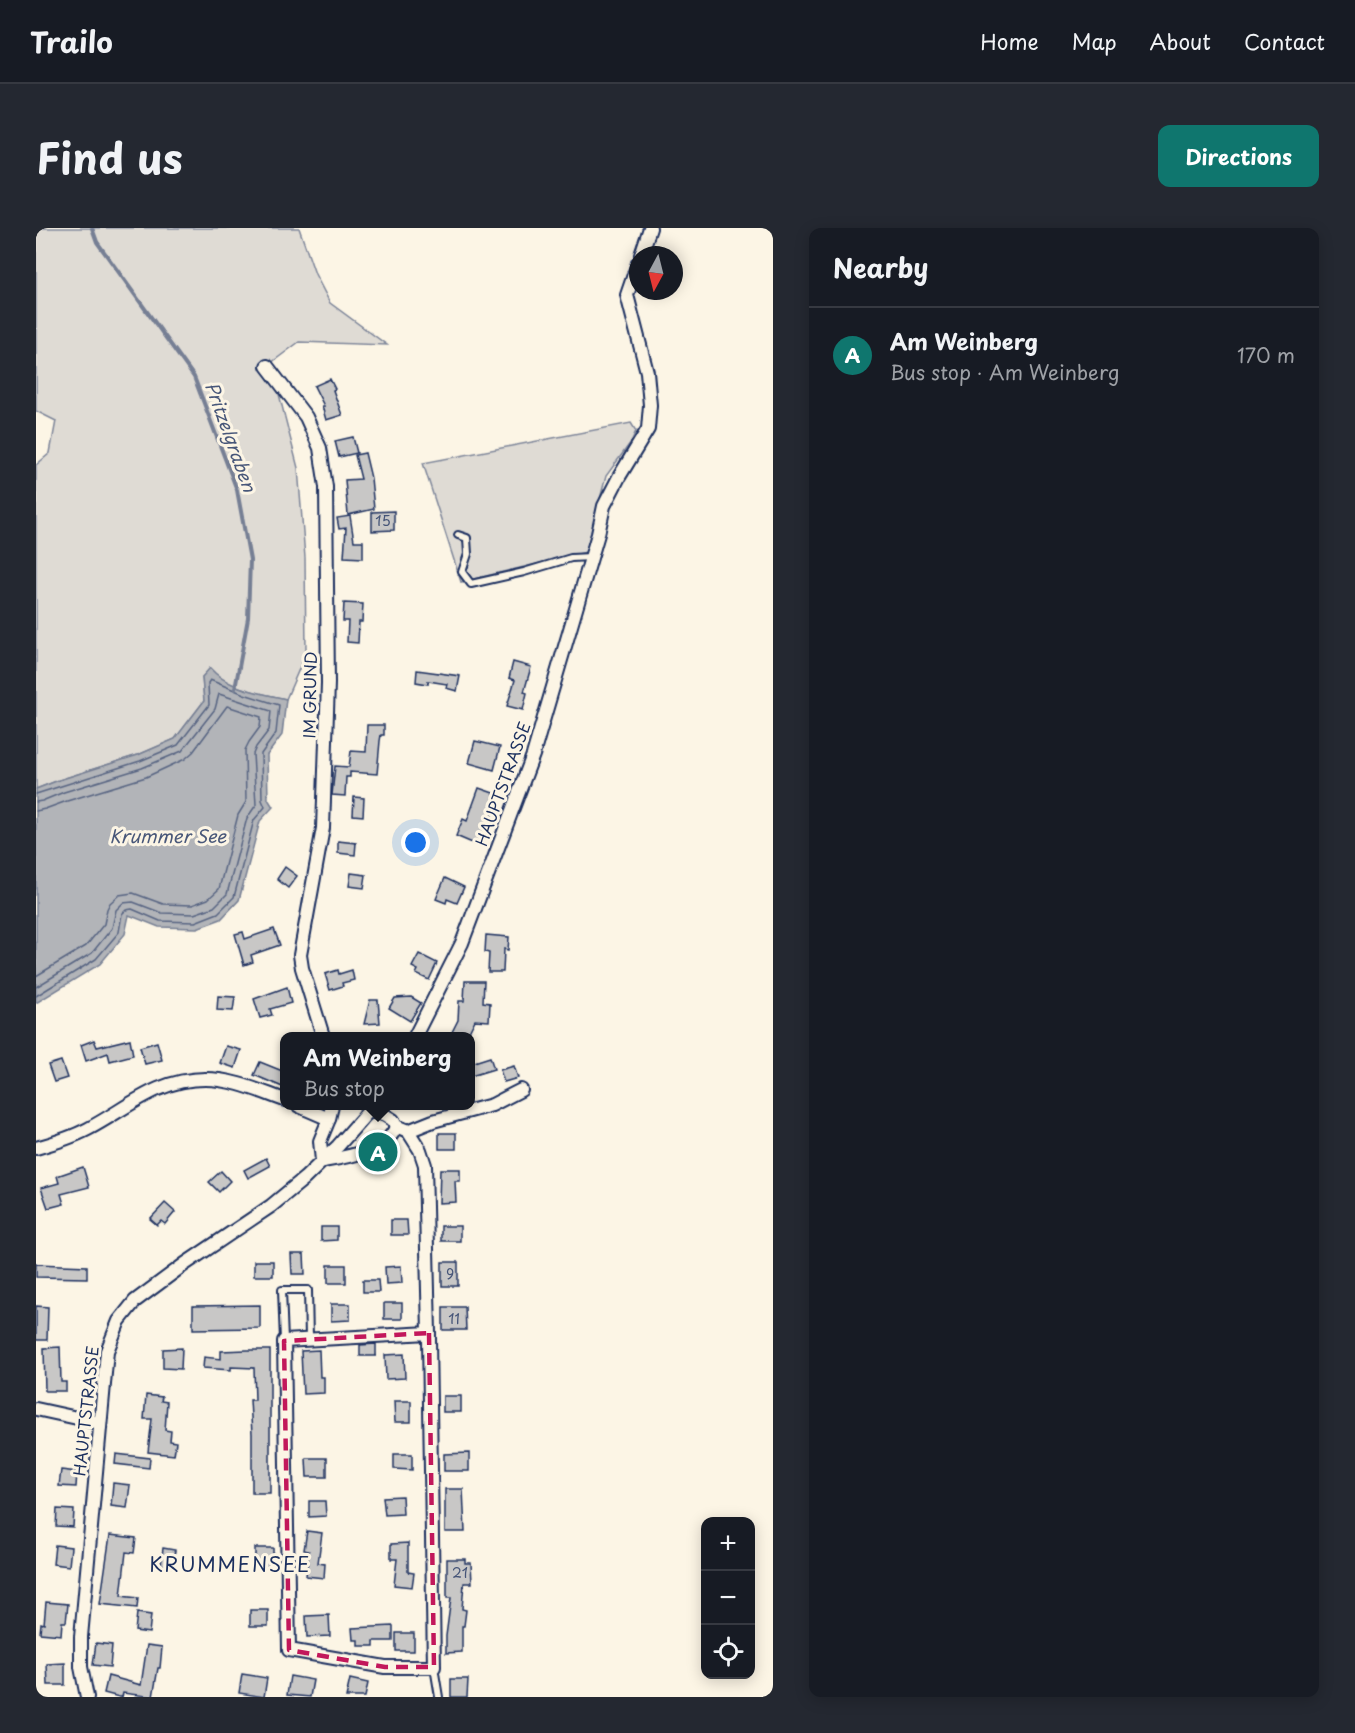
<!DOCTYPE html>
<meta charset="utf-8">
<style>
:root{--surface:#171b24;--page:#242831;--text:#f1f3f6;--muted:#9ea1a6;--line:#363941;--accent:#0f766e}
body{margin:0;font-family:"Playpen Sans",sans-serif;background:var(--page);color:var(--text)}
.controls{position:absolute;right:18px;bottom:18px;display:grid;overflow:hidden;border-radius:12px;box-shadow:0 3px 15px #0003}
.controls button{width:54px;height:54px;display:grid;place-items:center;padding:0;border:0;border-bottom:2px solid var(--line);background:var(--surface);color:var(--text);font:30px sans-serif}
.compass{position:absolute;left:593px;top:18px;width:54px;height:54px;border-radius:50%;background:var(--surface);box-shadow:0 3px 15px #0003;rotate:187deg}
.you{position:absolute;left:380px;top:615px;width:21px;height:21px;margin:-15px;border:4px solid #fff;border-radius:50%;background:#1a73e8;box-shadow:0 0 0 9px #1a73e833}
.badge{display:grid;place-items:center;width:39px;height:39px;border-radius:50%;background:var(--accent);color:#fff;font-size:20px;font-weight:700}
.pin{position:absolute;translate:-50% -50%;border:3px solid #fff;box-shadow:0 2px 6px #0006}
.popup{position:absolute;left:244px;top:804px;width:195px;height:78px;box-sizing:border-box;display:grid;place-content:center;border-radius:12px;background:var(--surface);filter:drop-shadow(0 2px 4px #0005);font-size:20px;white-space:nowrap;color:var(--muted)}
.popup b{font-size:22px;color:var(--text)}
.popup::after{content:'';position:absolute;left:50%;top:100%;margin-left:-12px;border:12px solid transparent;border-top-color:var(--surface)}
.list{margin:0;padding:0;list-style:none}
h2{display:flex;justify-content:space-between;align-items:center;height:78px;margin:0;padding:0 24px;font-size:26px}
h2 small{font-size:20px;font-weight:400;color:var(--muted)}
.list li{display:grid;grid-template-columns:39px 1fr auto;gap:18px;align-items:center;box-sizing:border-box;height:96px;padding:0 24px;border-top:2px solid var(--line)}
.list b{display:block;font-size:22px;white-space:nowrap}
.list p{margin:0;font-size:20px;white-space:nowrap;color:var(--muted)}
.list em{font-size:20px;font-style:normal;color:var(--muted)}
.icon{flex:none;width:33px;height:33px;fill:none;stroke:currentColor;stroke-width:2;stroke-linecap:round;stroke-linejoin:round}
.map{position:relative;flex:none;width:737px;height:1469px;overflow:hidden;border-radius:12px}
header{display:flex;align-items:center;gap:36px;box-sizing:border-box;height:84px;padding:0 30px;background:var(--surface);border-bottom:2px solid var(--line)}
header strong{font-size:28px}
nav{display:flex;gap:33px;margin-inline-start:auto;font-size:21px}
.intro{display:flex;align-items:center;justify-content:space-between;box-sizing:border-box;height:144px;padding:0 36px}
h1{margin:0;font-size:42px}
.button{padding:15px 27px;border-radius:12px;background:var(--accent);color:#fff;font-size:21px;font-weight:700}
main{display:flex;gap:36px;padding:0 36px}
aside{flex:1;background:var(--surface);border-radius:12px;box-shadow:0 3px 15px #0003}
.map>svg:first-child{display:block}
.green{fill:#dfdbd4;stroke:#7d8599;stroke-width:1.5}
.water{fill:#b2b4b8;stroke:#767f94;stroke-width:1.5}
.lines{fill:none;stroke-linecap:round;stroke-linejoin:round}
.shore{stroke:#576482;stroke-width:1.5}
.stream{stroke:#767f94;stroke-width:4}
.building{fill:#c8c7c6;stroke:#1b2f5e;stroke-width:1.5}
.service-casing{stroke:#1b2f5e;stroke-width:10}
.minor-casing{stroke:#1b2f5e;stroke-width:16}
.service{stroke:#fcf5e5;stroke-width:6}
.minor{stroke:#fcf5e5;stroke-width:12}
.marked{fill:none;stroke:#c2185b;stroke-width:4.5;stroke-dasharray:12 8;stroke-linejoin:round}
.labels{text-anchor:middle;stroke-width:6;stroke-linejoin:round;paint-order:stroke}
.number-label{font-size:14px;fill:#465578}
.street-label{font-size:16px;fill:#1b2f5e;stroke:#fcf5e5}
.water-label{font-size:18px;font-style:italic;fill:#485779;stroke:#fcf5e5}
.quarter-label{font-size:20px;letter-spacing:1.5px;fill:#1b2f5e;stroke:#fcf5e5}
</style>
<header>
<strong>Trailo</strong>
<nav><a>Home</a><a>Map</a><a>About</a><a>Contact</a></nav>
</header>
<div class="intro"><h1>Find us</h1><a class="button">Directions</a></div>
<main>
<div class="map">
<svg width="737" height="1469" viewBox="0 0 737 1469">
<rect width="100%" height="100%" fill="#fcf5e5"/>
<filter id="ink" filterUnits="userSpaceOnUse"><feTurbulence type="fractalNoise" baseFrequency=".0167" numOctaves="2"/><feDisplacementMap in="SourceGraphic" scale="12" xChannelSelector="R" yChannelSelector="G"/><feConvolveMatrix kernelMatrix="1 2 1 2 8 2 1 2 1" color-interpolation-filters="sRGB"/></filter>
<g filter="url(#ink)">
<g class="green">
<path d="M0,0H263L279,46L294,75L351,117L263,114L235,135L262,240L269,330L270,425L250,471C225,465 192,461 174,441L166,449L168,473L139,511L102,527L23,552L0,561V237L14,225L20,193L0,183Z"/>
<polygon points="595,195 600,203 595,214 570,248 550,324 425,354 387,235"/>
</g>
<path class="water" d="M174,440C192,461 225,465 250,471L246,507L231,527L232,571L237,579L224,593L203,672L185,691L161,700L123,699L93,687L89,706L64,736L0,775V561L23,552L102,527L139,511L168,473L166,449Z"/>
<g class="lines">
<g class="shore">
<polyline points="0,566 104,533 142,517 173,477 172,455 174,452 208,466 243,477 240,505 225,526 226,572 229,579 218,592 198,669 182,685 159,694 124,693 96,681 90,682 86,686 83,704 60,731 0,768"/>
<polyline points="0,574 6,573 28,564 106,540 146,523 179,481 183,466 235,483 233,502 220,519 217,526 220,577 211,590 191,666 178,679 158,686 126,685 97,674 87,675 80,682 76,700 56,725 0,759"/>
<polyline points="0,583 9,581 31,573 110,549 149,531 157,524 191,478 225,489 224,499 213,514 209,522 210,574 202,587 183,661 172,671 156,677 127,676 97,665 83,667 74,675 71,681 68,696 50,718 0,748"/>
</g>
<polyline class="stream" points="56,0 61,14 158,149 201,262 214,332 212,390 199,461"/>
</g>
<g class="building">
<polygon points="294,151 299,161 297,162 306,187 290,192 286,178 288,178 278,158"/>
<polygon points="317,209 321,225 303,229 299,213"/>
<polygon points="329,225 335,250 338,281 312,287 309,252 325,251 319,227"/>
<polygon points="358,283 358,302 336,303 336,284"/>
<polygon points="314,288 318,313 327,313 327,330 308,329 310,300 303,301 301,290"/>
<polygon points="308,375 327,376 326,394 323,394 322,415 311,414 312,393 307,393"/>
<polygon points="477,434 495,439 488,464 491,465 487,482 471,478 479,452 473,450"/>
<polygon points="381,442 424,448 421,463 410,460 411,456 392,453 392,456 380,454"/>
<polygon points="331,497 348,497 348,507 345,507 344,513 341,546 314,544 314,549 310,549 309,568 296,567 299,538 313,539 315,523 330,524"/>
<polygon points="439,513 464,519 458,542 433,535"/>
<polygon points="443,560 463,567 456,587 454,587 441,617 420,608 427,591 431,593"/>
<polygon points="318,569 328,570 327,588 317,587"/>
<polygon points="302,613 320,615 319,627 302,625"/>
<polygon points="249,639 261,648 252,660 241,651"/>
<polygon points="315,645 330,647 328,660 313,658"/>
<polygon points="409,650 428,659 421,675 411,671 410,675 400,671"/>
<polygon points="238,701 244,717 215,727 217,734 208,737 199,706 207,704 209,711"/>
<polygon points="450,707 473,709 472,722 468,721 467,744 452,744 453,725 449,724"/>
<polygon points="383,726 401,735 393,752 380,746 382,742 376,739"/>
<polygon points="302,742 303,746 316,742 318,752 306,755 307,758 294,762 289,746"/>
<polygon points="429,753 448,753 447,774 454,775 453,793 439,792 431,808 414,808 422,792 423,773 428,773"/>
<polygon points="251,759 255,775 234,781 236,787 224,790 218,771"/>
<polygon points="182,768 199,769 197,783 181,782"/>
<polygon points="375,769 385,775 374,793 353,780 359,770"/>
<polygon points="334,772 342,772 344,795 328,796"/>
<polygon points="94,811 97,827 74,833 72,825 50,833 45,817 58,812 61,819"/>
<polygon points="121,814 126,832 109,836 104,819"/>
<polygon points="190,818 205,822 199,840 184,835"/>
<polygon points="454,829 458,841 435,848 435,835"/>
<polygon points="25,833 31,850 18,854 12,837"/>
<polygon points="224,834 249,844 249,860 218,847"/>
<polygon points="478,838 482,850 468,854 464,842"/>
<rect x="403" y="905" width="17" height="16"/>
<polygon points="230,930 234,938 212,950 208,942"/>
<polygon points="47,939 53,959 25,966 28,976 12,980 5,960 23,955 21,948"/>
<polygon points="404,941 424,941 424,953 419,953 420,974 403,975"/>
<polygon points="185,943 194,953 183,964 173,954"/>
<polygon points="129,975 139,984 129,996 125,993 121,997 114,991"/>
<polygon points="355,992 371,992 372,1007 355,1007"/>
<rect x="405" y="998" width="19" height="15"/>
<polygon points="285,999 301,999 301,1012 285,1013"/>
<polygon points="255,1026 268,1026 269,1046 256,1046"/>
<rect x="218" y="1033" width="19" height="15"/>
<rect x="406" y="1034" width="16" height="24"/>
<polygon points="0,1036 51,1038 51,1050 0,1049"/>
<rect x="292" y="1037" width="18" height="18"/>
<polygon points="365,1038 366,1055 350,1056 349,1039"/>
<polygon points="327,1052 342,1052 343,1064 327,1064"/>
<rect x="348" y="1075" width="18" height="16"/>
<polygon points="295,1076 314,1076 314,1092 295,1093"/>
<polygon points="224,1077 224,1100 157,1101 157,1078"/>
<polygon points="0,1078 12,1079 11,1112 0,1112"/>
<polygon points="407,1079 429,1079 430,1102 407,1102"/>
<polygon points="340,1116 340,1128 324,1128 324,1117"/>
<polygon points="24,1119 25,1154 30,1154 30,1163 9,1163 8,1120"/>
<polygon points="146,1120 145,1141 127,1140 127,1121"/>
<polygon points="211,1122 234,1122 234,1265 216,1265 216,1206 214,1172 219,1172 218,1140 195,1139 195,1142 167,1140 168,1129 185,1131 185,1123"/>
<polygon points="283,1122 284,1149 288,1149 288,1165 267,1166 265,1123"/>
<polygon points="368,1126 369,1150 350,1151 349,1127"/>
<polygon points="110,1167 126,1169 125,1173 131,1174 129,1202 135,1203 134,1213 140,1214 138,1227 112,1224 116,1191 108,1191"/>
<rect x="407" y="1168" width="18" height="16"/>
<polygon points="358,1173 375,1173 375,1194 359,1194"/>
<polygon points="433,1225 433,1243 408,1243 408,1226"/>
<polygon points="80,1226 114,1230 113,1240 79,1236"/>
<polygon points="358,1226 376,1226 376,1242 358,1241"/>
<polygon points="270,1230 291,1230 291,1249 271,1249"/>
<polygon points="25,1242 41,1244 40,1259 23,1258"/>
<polygon points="77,1255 94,1257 91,1280 75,1278"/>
<polygon points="409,1261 427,1261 429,1304 409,1304"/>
<polygon points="366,1268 367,1286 349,1287 347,1269"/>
<polygon points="273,1273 289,1273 290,1288 273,1289"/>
<polygon points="21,1281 38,1282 37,1299 20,1298"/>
<polygon points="271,1303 286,1305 282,1335 289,1336 288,1350 270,1348 273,1323 268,1322"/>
<polygon points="74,1307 100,1310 98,1325 90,1324 85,1368 102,1370 101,1380 64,1376"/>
<polygon points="372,1315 372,1344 378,1345 376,1359 358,1357 361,1331 355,1331 355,1316"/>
<polygon points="19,1317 35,1319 33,1338 17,1336"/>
<polygon points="127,1320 139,1322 137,1339 125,1337"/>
<polygon points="219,1320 237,1320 237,1339 219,1340"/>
<polygon points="411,1331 429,1331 429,1335 435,1335 436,1355 428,1355 426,1381 430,1382 428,1398 426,1398 426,1424 410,1425 410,1408 415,1370 411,1370"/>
<polygon points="10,1374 32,1376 30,1394 26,1394 25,1407 4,1405 5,1395 8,1396"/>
<rect x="214" y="1382" width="18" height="16"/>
<polygon points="101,1385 115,1387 113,1405 99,1403"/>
<polygon points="293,1387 294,1408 271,1409 270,1388"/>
<polygon points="357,1398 357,1413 338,1413 338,1418 322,1418 322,1412 317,1412 316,1400"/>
<rect x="360" y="1405" width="18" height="18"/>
<polygon points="60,1415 76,1417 74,1439 57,1437"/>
<polygon points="111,1417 126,1419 124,1440 122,1440 117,1469 87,1465 86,1469 83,1469 68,1465 72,1448 105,1457"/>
<polygon points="29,1435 29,1457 12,1457 11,1436"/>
<polygon points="206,1446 231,1450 228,1469 203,1465"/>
<polygon points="254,1448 277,1452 274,1469 251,1467"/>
<polygon points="314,1451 332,1455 329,1469 310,1469"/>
<polygon points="415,1451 432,1451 431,1469 415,1469"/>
</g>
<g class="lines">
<defs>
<g id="service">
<polyline points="422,307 431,310 432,326 426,344 435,356 488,344 535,330 555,329"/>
<polyline points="248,1113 246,1062 272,1062 273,1111"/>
<polyline points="398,1439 403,1469"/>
</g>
<g id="minor">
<polyline points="605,27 614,0"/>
<polyline points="231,138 270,189 284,220 290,259 292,455 287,600 264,727 266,740 287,808"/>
<polyline points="379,808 426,715 497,527 562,306 568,278 583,249 612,201 614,177 611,144 591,67 602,35"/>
<polyline points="263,878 293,891"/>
<polyline points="333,884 341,884 349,887 357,892 360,898 372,903 384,922 389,937 393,1105 393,1111 398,1439 349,1439 253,1422 248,1113 393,1105"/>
<polyline points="372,903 397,893 456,877 485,862"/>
<path d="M0,920C18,915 35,910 52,901C92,880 121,851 169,851C197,851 223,863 249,872"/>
<polyline points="286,933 284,913 293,891 296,878"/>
<path d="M287,933C310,929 353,923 360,898"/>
<polyline points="0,1181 64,1195"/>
<polyline points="51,1469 45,1439 45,1409 71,1123 83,1093 99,1073 149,1036 235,978 269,950 302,918 337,878"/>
</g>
</defs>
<use href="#service" class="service-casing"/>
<use href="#minor" class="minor-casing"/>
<use href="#service" class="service"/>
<use href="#minor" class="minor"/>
</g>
</g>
<path class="marked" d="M393,1105L398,1439H349L253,1422L248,1113Z"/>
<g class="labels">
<g class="number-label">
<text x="347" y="298">15</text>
<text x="414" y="1051">9</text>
<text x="418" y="1096">11</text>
<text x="424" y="1350">21</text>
</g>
<g class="street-label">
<text transform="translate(274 467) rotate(-89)" y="6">IM GRUND</text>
<text transform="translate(467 556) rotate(-70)" y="6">HAUPTSTRASSE</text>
<text transform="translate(50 1183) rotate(-84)" y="6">HAUPTSTRASSE</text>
</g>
<g class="water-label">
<text transform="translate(194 209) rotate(70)" y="6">Pritzelgraben</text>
<text x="132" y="615">Krummer See</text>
</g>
<g class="quarter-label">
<text x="194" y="1344">KRUMMENSEE</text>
</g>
</g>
</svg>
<div class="controls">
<button>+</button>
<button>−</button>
<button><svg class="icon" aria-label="locate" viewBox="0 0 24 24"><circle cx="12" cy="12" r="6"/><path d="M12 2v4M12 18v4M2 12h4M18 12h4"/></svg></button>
</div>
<svg class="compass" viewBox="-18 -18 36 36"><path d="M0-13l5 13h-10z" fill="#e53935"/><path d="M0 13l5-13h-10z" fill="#9ea1a6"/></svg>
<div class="you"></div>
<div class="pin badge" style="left:342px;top:924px">A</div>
<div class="popup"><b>Am Weinberg</b>Bus stop</div>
</div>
<aside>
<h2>Nearby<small></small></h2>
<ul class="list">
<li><span class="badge">A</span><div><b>Am Weinberg</b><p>Bus stop · Am Weinberg</p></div><em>170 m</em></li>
</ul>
</aside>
</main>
